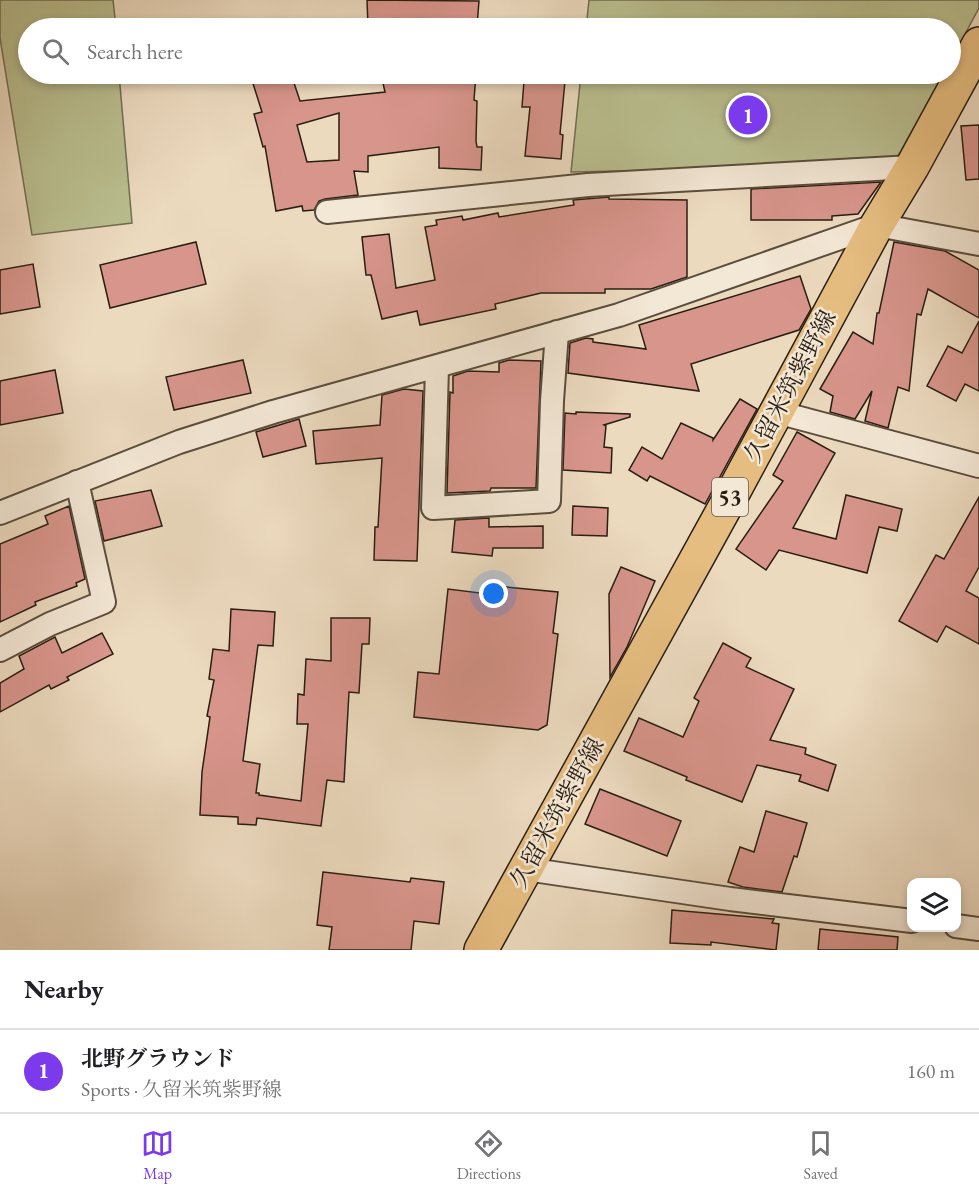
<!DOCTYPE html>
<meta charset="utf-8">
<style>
:root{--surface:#fff;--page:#f2f2f2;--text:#202124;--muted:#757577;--line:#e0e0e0;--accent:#7c3aed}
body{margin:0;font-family:"EB Garamond","Noto Serif JP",serif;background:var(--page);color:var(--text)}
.controls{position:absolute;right:18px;bottom:18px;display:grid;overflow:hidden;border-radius:12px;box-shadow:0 3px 9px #0003}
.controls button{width:54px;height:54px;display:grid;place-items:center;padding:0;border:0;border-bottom:2px solid var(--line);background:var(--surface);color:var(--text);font:30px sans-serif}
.you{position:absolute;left:494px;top:594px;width:21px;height:21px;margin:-15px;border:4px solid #fff;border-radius:50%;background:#1a73e8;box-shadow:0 0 0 9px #1a73e833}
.badge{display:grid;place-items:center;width:39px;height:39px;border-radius:50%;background:var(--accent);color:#fff;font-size:20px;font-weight:700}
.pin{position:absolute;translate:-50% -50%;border:3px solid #fff;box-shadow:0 2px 6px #0006}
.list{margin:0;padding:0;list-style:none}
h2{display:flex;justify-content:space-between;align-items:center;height:78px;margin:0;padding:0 24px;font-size:26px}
h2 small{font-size:20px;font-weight:400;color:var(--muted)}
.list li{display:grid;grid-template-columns:39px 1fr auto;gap:18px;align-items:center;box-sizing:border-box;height:84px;padding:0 24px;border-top:2px solid var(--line)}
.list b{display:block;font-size:22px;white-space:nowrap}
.list p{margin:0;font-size:20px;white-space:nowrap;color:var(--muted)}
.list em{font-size:20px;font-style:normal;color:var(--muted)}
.icon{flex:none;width:33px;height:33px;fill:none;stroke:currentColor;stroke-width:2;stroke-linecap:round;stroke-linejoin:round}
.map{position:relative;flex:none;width:979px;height:950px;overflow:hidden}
.search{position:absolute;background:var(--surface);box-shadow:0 3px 9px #0003;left:18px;right:18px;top:18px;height:66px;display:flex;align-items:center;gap:15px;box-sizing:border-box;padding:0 21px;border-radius:33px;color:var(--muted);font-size:22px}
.sheet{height:162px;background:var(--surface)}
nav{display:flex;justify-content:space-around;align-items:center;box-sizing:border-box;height:84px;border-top:2px solid var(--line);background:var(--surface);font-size:16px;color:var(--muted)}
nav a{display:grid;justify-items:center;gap:3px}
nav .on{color:var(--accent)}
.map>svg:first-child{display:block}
.green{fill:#babf90;stroke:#726e51;stroke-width:1.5}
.building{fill:#d8958c;stroke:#291e12;stroke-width:1.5;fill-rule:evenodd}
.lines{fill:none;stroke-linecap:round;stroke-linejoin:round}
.minor-casing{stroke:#5a4d3d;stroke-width:26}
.primary-casing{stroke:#291e12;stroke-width:36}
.minor{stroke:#f3e7d5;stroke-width:22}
.primary{stroke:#e6bd80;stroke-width:33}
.labels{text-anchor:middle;stroke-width:5;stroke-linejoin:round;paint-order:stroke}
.shield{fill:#f3e7d5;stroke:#665a4c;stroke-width:1.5}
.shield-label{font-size:22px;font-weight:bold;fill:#291e12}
.street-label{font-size:24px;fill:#291e12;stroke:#f3e7d5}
</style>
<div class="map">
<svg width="979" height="950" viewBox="0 0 979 950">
<rect width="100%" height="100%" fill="#ecdabf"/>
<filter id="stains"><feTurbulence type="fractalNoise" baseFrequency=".00333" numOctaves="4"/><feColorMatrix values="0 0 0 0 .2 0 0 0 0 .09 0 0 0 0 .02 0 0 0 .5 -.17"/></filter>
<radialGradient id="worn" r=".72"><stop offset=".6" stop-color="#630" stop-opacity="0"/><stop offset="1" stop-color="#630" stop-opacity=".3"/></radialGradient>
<g class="green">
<polygon points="0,0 113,0 116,28 28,28 28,74 119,74 132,223 32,235 0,38"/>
<polygon points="589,0 979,0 979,8 951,60 950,28 586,28"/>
<polygon points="581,74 943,74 893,165 571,172"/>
</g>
<g class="building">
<polygon points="367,0 479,1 477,26 428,23 368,26"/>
<path d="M250,74H291L300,101L385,92L381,74H476L474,100L477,101L476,141L477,147H482L481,170L439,168V147L368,156V172L354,171L358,195L325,199L319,201L314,210L303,211L302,206L276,211L265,146L263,147L254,114L262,112ZM339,113V160L307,162L297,125Z"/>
<polygon points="531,77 565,81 560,134 563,135 561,159 525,156 530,107 522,107 524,81 530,82"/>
<polygon points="979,125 979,179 966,180 961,126"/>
<polygon points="881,182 858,214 832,216 832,220 751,220 751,189"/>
<polygon points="609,197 609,199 687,200 687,277 651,289 605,289 605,293 541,293 495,304 496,309 420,325 417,311 382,319 371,275 366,275 362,237 389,234 396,288 435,280 425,227 437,225 436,220 462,216 463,220 498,213 499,217 574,205 573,200"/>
<polygon points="196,242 206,284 110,308 100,265"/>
<polygon points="894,242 945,251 979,270 979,318 928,289 921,315 917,314 909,391 898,387 888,428 865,421 872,391 855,419 830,412 833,396 820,389 853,332 873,344 877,313 879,313"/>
<polygon points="33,264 40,307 0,314 0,270"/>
<polygon points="800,276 811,309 799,330 691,364 699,391 568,373 570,343 586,338 593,339 593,342 646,349 639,325"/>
<polygon points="979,321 979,391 965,384 956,401 927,386 948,346 962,353"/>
<polygon points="243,360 251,393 174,410 166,377"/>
<polygon points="509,360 541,361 536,488 491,488 490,491 447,493 450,392 453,393 453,376 468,371 499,372 499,363"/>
<polygon points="55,370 63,413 0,425 0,381"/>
<polygon points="404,389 423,391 417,561 374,560 375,527 378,527 382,458 316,464 313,431 380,425 382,395"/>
<polygon points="740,399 757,409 705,504 650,476 647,481 629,470 642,447 662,459 681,423 713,438 713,440"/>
<polygon points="576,412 630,414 630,417 604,425 606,426 604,447 612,448 611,473 563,470 565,413 576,414"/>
<polygon points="299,419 306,446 263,457 256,432"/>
<polygon points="797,432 835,453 793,528 836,539 846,495 902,509 897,531 879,527 867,573 779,550 766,570 736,549 783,481 773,475"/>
<polygon points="151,490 162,526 104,541 95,501"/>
<polygon points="979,497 979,567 966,591 979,598 979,644 946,626 937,642 899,621 936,555 944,559"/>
<polygon points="69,506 85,579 76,583 77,586 35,602 36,605 0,622 0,544 48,524 45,516"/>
<polygon points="573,506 608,508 607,536 572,535"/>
<polygon points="489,518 489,527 543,526 543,548 493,548 492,556 452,552 455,520"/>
<polygon points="621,567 655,581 627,647 610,677 609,594"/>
<polygon points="496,586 558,592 553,633 558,634 547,725 538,730 414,717 418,672 439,674 448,589 496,595"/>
<polygon points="231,609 275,612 273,646 258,645 243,761 260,764 256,793 259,793 259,795 301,801 308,724 297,724 298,694 304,695 306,659 331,661 331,618 370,618 369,644 362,644 359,693 349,692 344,782 327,780 321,826 257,818 256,825 238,824 238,817 200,815 202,772 210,717 207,716 214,680 209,679 213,649 229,651"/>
<polygon points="102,633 113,654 67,677 69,680 51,689 49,685 0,712 0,683 24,669 19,656 55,637 62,653"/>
<polygon points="723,643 751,658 746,667 794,689 770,740 806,748 805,754 836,765 828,791 799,781 801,775 757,765 742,802 686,780 687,777 624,751 639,718 683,737 699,701 694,698"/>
<polygon points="600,789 681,821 667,856 585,824"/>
<polygon points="766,811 807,823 797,857 794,856 782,892 743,887 728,882 740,847 754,852"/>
<polygon points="323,872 410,882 411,878 444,882 439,924 414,921 411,950 329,950 332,927 317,925"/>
<polygon points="672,910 774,919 772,923 779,924 776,950 711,942 711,945 670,943"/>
<polygon points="820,929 898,937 897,950 818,950"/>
</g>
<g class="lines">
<defs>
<g id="minor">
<polyline points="327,212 588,185 912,167"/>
<polyline points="437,367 433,508 549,501 552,401 557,332"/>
<polyline points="777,412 979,466"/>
<polyline points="0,513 179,442 273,412 619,315 877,225 979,244"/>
<polyline points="0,650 50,624 104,602 77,482"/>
<polyline points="526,869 730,899 912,921"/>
<polyline points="956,926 979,929"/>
</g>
<polyline id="primary" points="481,950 735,489 877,225 912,167 979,44"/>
</defs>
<use href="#minor" class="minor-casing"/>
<use href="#primary" class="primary-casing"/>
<use href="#minor" class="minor"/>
<use href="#primary" class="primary"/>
</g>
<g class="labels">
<rect class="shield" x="712" y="478" width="36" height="38" rx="4.5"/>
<g class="shield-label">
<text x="730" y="505">53</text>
</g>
<g class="street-label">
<text transform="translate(790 386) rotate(-62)" y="8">久留米筑紫野線</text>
<text transform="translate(557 813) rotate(-61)" y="8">久留米筑紫野線</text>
</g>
</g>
<rect width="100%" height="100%" filter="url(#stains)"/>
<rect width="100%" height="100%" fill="url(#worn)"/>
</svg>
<div class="controls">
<button><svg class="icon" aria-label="layers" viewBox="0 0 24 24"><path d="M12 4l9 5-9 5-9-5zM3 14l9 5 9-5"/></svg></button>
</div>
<div class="you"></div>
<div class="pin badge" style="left:748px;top:115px">1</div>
<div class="search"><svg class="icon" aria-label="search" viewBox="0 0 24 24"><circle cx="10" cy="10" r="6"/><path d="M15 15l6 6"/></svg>Search here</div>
</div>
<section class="sheet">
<h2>Nearby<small></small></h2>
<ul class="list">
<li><span class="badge">1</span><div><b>北野グラウンド</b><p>Sports · 久留米筑紫野線</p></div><em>160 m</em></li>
</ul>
</section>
<nav>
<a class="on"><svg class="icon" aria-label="map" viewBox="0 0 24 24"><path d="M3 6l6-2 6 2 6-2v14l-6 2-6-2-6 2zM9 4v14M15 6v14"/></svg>Map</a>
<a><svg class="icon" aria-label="directions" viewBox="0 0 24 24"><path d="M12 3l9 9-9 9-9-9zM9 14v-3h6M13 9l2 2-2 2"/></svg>Directions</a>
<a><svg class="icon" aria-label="saved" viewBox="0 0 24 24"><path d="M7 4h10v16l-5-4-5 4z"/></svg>Saved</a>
</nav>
